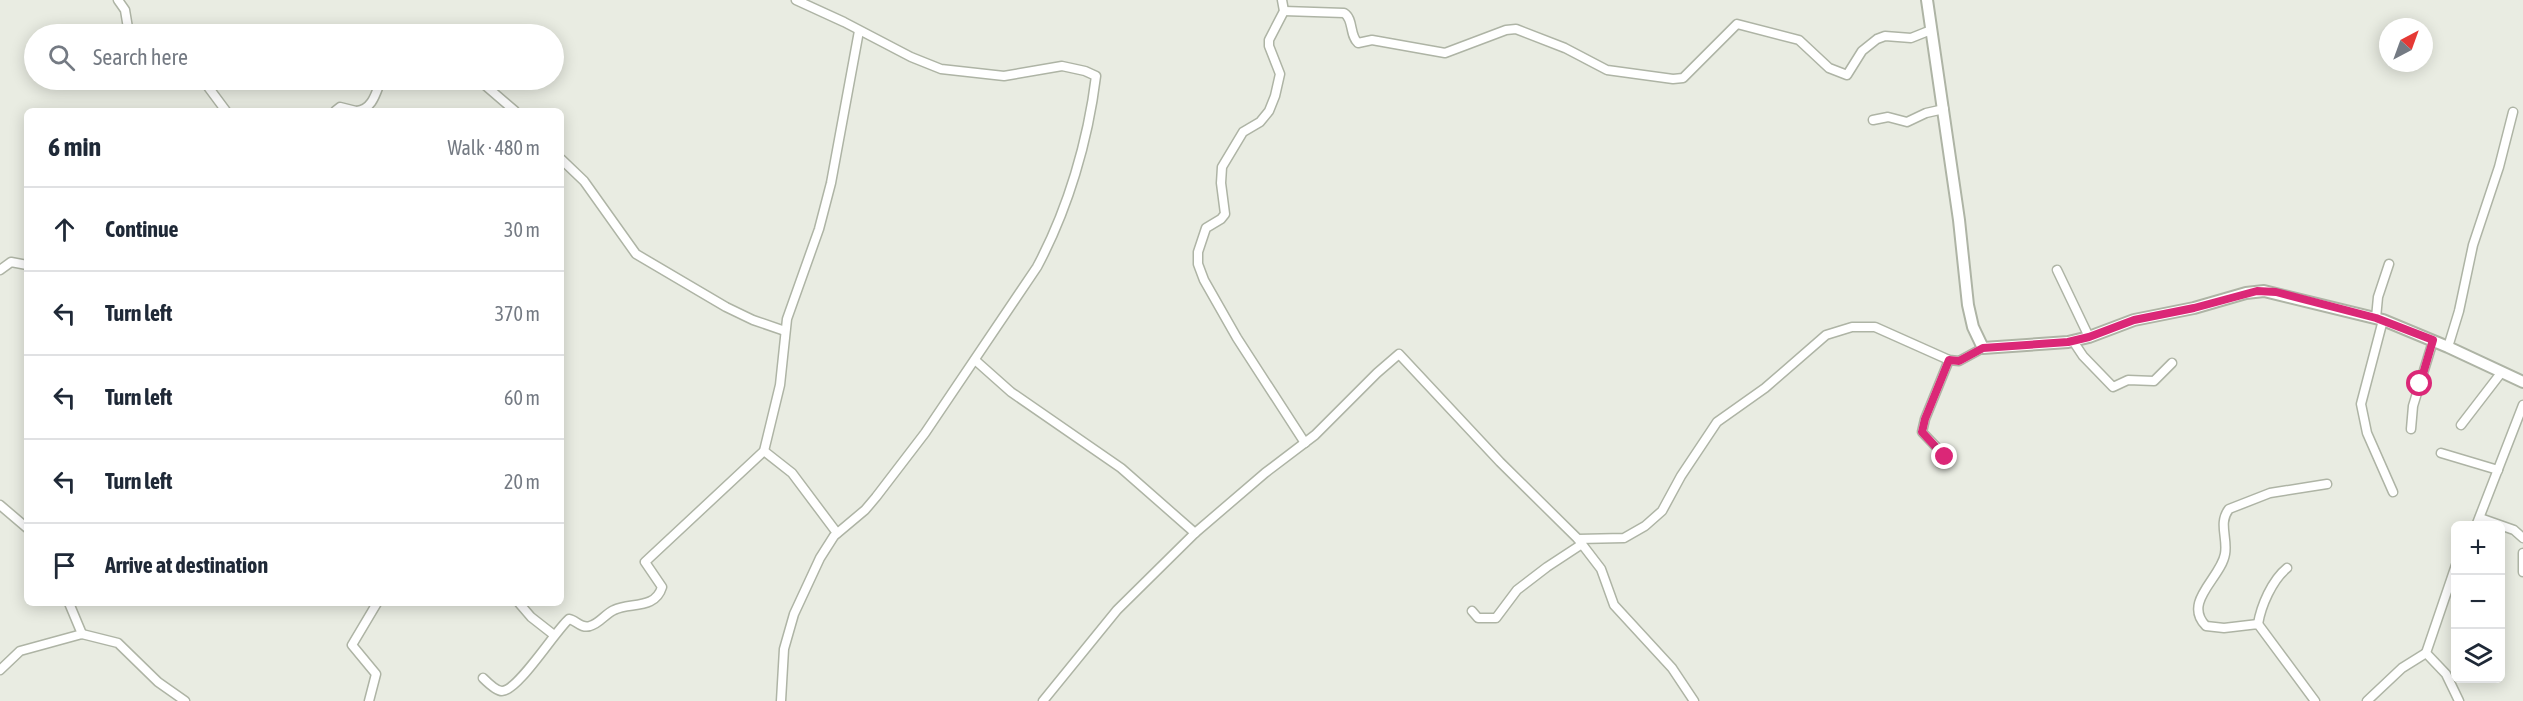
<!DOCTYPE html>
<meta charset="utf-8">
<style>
:root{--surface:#fff;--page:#f6f6f7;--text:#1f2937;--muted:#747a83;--line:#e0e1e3}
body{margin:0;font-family:"Asap Condensed",sans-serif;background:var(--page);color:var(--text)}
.controls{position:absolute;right:18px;bottom:18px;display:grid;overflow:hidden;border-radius:9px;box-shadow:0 3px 15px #0003}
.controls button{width:54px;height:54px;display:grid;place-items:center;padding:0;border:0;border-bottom:2px solid var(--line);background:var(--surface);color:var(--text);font:30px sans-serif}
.compass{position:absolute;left:2379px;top:18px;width:54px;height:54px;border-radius:50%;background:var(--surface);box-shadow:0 3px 15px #0003;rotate:41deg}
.stop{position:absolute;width:18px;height:18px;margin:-14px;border:4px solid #db2777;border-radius:50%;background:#fff}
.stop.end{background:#db2777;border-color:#fff;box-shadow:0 2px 6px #0008}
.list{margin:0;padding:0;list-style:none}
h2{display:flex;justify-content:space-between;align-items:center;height:78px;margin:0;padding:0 24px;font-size:26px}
h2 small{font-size:20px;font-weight:400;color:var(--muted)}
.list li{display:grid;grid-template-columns:39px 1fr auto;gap:18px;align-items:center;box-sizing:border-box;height:84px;padding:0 24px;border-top:2px solid var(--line)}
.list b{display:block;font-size:22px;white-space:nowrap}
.list em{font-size:20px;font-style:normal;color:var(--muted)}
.icon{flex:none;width:33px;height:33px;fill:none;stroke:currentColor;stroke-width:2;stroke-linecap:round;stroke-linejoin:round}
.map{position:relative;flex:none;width:2523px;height:701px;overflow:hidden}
.search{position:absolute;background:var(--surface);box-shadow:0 3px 15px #0003;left:24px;top:24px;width:540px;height:66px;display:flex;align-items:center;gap:15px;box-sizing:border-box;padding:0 21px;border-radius:33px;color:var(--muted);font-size:22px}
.panel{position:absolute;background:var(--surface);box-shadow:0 3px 15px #0003;left:24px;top:108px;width:540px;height:498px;border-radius:9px}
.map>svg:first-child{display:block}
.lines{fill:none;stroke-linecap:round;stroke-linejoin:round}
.minor-casing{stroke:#aeb4a5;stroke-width:11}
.tertiary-casing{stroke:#aeb4a5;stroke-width:14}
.minor{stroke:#fff;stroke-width:8}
.tertiary{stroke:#fff;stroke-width:10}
.route{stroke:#db2777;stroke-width:8}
</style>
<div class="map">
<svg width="2523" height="701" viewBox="0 0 2523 701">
<rect width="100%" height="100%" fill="#e9ece2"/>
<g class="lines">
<defs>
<g id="minor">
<polyline points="118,0 125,10 129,34"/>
<polyline points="1282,0 1284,11 1269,40 1269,46 1280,74 1275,96 1269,111 1260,122 1243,132 1222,167 1221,183 1225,214 1221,219 1206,228 1198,252 1198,264 1204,280 1237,338 1305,443"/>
<path d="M1284,11L1344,13C1354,19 1349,35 1358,43L1372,40L1445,53L1506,30L1516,29L1565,48L1607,70L1673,79L1683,78L1737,24L1799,40L1829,68L1847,75L1862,51L1877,39L1885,36L1911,38L1931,30"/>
<polyline points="412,34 425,34"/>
<polyline points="203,80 226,111"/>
<polyline points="479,80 515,111"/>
<polyline points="335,111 340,107 356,111"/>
<path d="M357,111C373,109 376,92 381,80"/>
<polyline points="1873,120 1888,117 1907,122 1926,113 1944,109"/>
<polyline points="561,159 584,181 636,254 726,307 753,320 785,331"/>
<polyline points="0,270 11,262 27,265"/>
<polyline points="2057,270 2089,337"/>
<polyline points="2376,318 2378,297 2389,264"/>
<polyline points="2383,320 2361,404 2367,433 2393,492"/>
<polyline points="2073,341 2083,356 2113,387 2128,380 2154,381 2172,363"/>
<polyline points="2448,347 2459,311 2473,245 2499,167 2513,112"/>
<polyline points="975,360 1011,392 1121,468 1195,533"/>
<polyline points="2461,425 2501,373"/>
<polyline points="2411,429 2413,406 2433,341"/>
<polyline points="764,451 792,473 837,533"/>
<polyline points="2441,453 2498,470"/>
<polyline points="1940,463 1945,457 1944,455 1922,432 1925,419 1949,360"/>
<polyline points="0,505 27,528"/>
<polyline points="2480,518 2514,530 2523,538"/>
<polyline points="2476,526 2523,405"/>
<polyline points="1578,539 1601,569 1614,605 1672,668 1694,701"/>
<polyline points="2523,553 2523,572"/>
<polyline points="2456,565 2426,653 2446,674 2459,701"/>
<polyline points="69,603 82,634"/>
<polyline points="519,603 531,617 554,635"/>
<polyline points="1472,611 1478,618 1496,618 1517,590 1547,567 1582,544"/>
<path d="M2258,624C2261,606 2272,580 2287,568"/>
<polyline points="0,670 20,651 82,634 118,643 158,682 185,701"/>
<path d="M483,678C487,682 496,691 502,691C518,691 555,631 569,619C576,620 581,629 590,626C599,624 605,614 614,610C630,602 655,610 662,587L645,562L764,451L780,385L787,319L819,229L831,183L859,31"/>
<polyline points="369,701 376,674 352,645 377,603"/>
<path d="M781,701L784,649L794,614L820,558L834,536L865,510L876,497L925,433L1037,267C1068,209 1088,141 1096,76L1085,71L1062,66L1004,76L941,69L911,57L844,22L796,0"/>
<polyline points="1043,701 1117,610 1195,533 1265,473 1315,435 1377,373 1399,354 1500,462 1578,539 1624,538 1645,526 1662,511 1681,476 1717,422 1765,388 1826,335 1852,327 1875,327 1949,360 1959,361 1983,348"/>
<path d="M2315,701L2258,624L2224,628L2206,626C2182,602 2221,578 2225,554C2228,538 2218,523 2229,509L2270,493L2327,484"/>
<polyline points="2367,701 2402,668 2426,653"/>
</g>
<polyline id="tertiary" points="1927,0 1959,220 1968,305 1973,327 1983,348 2068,342 2089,337 2134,320 2194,308 2246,293 2264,291 2383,320 2448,347 2523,382"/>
</defs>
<use href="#minor" class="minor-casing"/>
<use href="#tertiary" class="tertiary-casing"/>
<use href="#minor" class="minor"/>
<use href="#tertiary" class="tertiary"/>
</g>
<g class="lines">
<polyline class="route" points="1945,457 1922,432 1925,419 1949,360 1959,361 1983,348 2068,342 2089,337 2134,320 2194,308 2257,291 2276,292 2376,318 2433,340 2420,384"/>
</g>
</svg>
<div class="controls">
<button>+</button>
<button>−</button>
<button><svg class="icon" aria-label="layers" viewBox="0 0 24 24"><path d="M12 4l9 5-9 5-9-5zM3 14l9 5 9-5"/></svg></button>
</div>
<svg class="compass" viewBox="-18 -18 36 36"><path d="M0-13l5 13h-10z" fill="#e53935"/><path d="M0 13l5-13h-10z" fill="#747a83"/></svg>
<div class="stop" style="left:2420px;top:384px"></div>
<div class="stop end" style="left:1945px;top:457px"></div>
<div class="search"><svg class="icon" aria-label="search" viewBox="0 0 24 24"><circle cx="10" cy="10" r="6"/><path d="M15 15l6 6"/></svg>Search here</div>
<section class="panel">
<h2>6 min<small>Walk · 480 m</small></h2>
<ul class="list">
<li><svg class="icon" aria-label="ahead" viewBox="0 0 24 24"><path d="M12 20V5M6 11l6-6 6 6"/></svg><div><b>Continue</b></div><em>30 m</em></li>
<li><svg class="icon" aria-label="left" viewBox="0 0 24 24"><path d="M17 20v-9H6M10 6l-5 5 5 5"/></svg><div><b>Turn left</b></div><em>370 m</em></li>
<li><svg class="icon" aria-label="left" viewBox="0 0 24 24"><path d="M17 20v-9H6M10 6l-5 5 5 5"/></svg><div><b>Turn left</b></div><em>60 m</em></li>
<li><svg class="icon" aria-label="left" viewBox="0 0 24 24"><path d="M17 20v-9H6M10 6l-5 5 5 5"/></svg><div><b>Turn left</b></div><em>20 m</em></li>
<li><svg class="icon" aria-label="arrive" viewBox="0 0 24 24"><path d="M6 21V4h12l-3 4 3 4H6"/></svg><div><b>Arrive at destination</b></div></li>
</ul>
</section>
</div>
